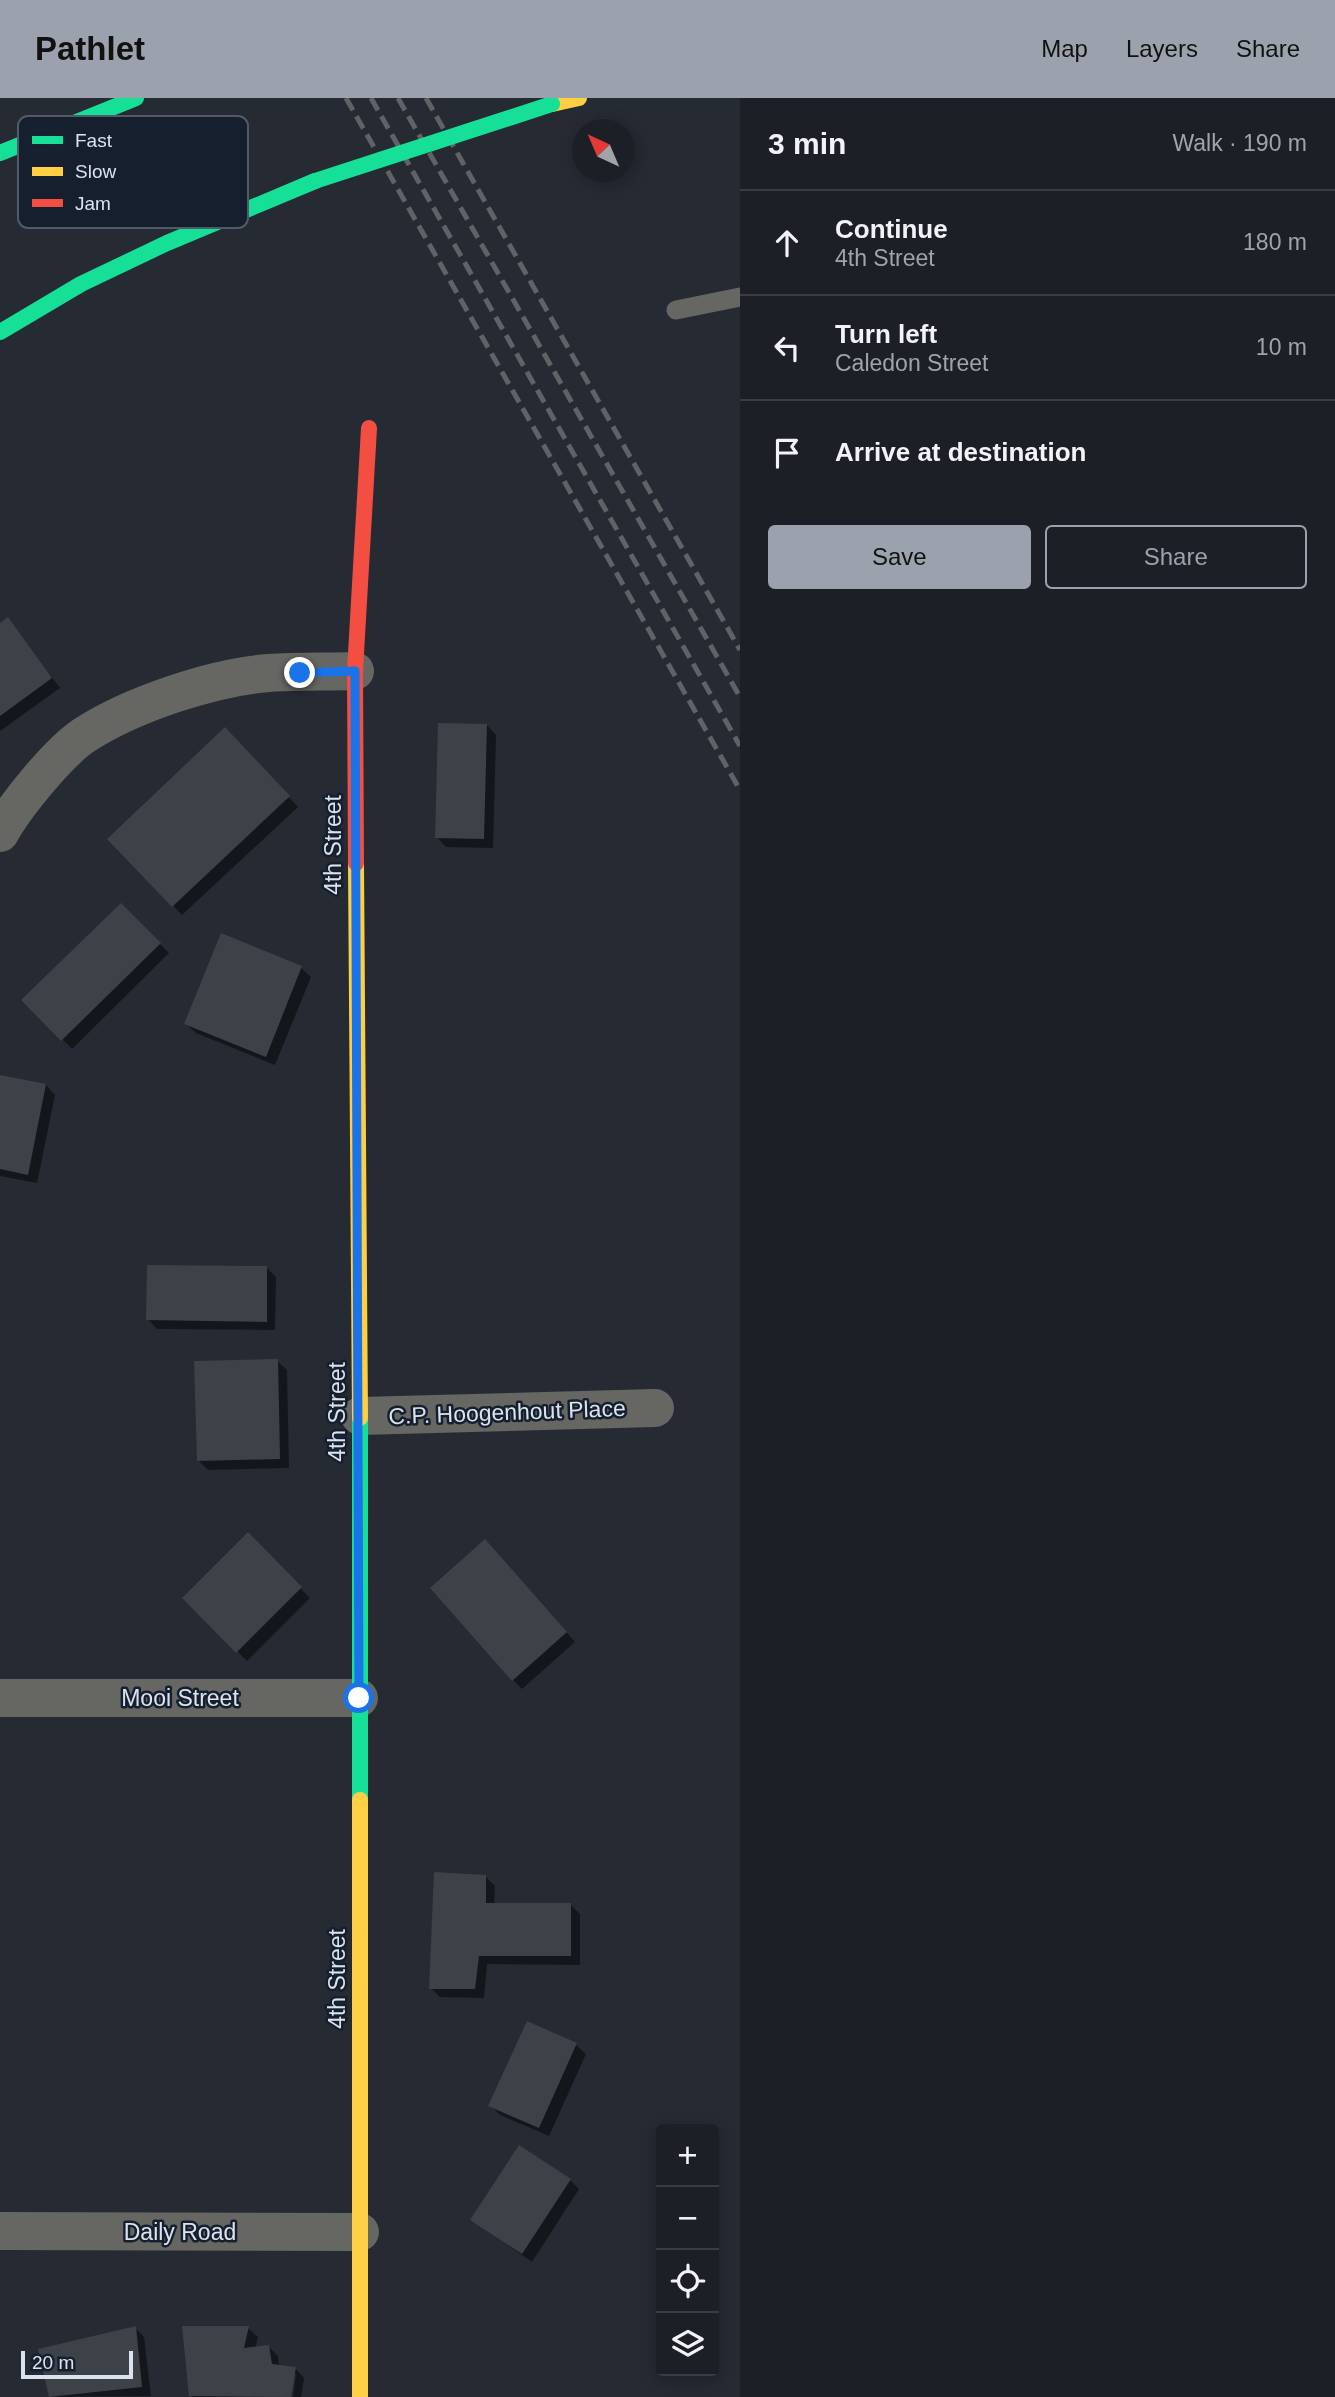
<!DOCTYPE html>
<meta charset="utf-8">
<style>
:root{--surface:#1c2026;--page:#292d32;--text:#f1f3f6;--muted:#a0a3a7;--line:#3a3e43;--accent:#9ca2ad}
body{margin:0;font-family:Arial,sans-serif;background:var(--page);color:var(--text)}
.controls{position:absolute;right:21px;bottom:21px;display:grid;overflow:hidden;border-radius:7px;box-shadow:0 4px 18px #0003}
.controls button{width:63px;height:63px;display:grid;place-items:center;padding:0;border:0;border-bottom:2px solid var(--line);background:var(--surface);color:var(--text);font:35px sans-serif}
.compass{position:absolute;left:572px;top:21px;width:63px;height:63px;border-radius:50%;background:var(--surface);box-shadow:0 4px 18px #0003;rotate:316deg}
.scale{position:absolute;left:21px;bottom:18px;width:112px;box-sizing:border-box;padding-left:7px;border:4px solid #dce3ee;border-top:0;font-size:19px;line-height:24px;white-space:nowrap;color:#dce3ee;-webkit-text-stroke:5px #151f2e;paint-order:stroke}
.stop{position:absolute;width:21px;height:21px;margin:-16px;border:5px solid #1a73e8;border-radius:50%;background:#fff}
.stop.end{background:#1a73e8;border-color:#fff;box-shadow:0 2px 7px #0008}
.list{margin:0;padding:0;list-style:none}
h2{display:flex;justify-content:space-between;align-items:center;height:91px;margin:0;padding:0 28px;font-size:30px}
h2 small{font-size:23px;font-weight:400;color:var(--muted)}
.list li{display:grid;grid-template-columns:46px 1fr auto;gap:21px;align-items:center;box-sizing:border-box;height:105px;padding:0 28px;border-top:2px solid var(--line)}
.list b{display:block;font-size:26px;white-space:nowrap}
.list p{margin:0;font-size:23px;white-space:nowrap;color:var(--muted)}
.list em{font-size:23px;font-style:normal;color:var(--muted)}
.actions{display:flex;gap:14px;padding:21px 28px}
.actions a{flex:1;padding:16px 0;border:2px solid var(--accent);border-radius:7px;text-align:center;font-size:24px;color:var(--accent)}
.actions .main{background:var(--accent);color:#111}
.icon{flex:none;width:38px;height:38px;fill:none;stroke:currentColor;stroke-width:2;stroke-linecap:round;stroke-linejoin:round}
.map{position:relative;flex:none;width:740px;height:2299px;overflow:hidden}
header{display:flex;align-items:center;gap:42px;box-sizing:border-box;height:98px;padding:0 35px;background:var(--accent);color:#111}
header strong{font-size:33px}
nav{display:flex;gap:38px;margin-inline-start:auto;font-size:24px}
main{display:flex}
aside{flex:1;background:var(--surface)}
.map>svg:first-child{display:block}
.shadow{fill:#0007}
.building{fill:#3d4249}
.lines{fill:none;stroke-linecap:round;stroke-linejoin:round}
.lane{stroke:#666663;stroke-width:19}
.street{stroke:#666663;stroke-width:38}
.fast{stroke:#16e098;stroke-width:16}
.slow{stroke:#ffcf43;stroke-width:16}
.jam{stroke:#f24e42;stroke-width:16}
.rail{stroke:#606266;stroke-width:5;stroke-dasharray:14 7;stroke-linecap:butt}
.fast-bridge{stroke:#16e098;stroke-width:16}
.route{stroke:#1a73e8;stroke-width:9}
.labels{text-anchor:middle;stroke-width:5;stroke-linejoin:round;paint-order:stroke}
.street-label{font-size:23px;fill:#dce3ee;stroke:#151f2e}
.key{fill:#151f2e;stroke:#515a68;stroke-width:2}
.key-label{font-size:19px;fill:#dce3ee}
</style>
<header>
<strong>Pathlet</strong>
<nav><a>Map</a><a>Layers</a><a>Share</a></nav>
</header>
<main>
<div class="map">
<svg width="740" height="2299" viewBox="0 0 740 2299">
<rect width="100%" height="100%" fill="#252a33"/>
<g class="shadow">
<polygon points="8,522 60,590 0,633 0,527"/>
<polygon points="487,627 496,637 493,750 446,749 437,739"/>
<polygon points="225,632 298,709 182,817 110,741"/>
<polygon points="121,807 169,855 72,951 24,902"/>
<polygon points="222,838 301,870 311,879 275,967 196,935 186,926"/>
<polygon points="0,978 46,987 55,997 37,1085 0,1078"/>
<polygon points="267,1170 276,1179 275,1232 157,1231 148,1221"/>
<polygon points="277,1263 287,1272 289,1370 208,1372 199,1363"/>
<polygon points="248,1437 310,1500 247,1563 184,1500"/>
<polygon points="494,1452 575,1544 522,1591 513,1582"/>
<polygon points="486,1779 495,1788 494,1807 571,1807 580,1816 580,1867 487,1866 484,1900 440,1899 431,1890"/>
<polygon points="528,1925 576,1947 586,1956 549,2038 500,2017 490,2007"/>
<polygon points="570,2082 579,2091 532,2164 472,2122"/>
<polygon points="135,2230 144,2239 151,2298 51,2299 40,2252"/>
<polygon points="248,2230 258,2239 255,2251 269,2249 278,2258 279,2269 295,2270 304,2280 301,2299 293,2299 296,2276 293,2276 289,2299 193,2299 191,2297"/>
</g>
<g class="building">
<polygon points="8,519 52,580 0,618 0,525"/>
<polygon points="438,625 487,626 484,741 435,740"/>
<polygon points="225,629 290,698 172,809 107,741"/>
<polygon points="121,805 161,845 61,943 21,902"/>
<polygon points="221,835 302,868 266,959 184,926"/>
<polygon points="0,977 46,986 28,1077 0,1071"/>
<polygon points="147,1167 267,1168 267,1224 146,1222"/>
<polygon points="278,1261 280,1361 197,1363 194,1263"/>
<polygon points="248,1434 302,1489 236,1555 182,1500"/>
<polygon points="485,1441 567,1534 512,1583 430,1490"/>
<polygon points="434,1774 486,1777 486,1805 571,1805 571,1858 479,1858 475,1891 429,1891"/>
<polygon points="527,1923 577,1945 539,2030 488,2008"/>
<polygon points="519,2047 571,2081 522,2156 470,2122"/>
<polygon points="136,2228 142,2289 49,2299 38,2251"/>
<polygon points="182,2228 249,2228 244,2250 269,2247 272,2266 296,2269 291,2299 189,2298"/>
</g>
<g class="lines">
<polyline class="lane" points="676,212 740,199"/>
<g class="street">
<path d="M0,735C15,708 57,656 83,638C130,607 213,579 269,575C298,573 326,574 355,573"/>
<polyline points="360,1318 655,1310"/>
<polyline points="0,1600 359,1600"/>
<polyline points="0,2133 360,2134"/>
</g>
<g class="fast">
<polyline points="0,55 136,0"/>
<polyline points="0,234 81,186 167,145 315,83"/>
<polyline points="360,1320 360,1702"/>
</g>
<g class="slow">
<polyline points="552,6 579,0"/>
<polyline points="356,765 360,1320"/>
<polyline points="360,1702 360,2299"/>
</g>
<polyline class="jam" points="356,765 355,573 369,330"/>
<g class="rail">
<polyline points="346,0 740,692"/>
<polyline points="371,0 740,648"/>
<polyline points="398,0 740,599"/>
<polyline points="426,0 740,552"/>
</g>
<polyline class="fast-bridge" points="315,83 552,6"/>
</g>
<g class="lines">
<polyline class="route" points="300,575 355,573 359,1600"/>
</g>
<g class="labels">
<g class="street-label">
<text transform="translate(333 747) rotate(-90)" y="8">4th Street</text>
<text transform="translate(337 1314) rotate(-90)" y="8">4th Street</text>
<text transform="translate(507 1314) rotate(-2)" y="8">C.P. Hoogenhout Place</text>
<text x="180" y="1608">Mooi Street</text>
<text transform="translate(337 1881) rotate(-90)" y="8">4th Street</text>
<text x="180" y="2142">Daily Road</text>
</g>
</g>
<rect x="18" y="18" width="230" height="112" rx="10" class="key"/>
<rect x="32" y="38" width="31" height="8" fill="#16e098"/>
<rect x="32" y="69" width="31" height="9" fill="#ffcf43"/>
<rect x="32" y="101" width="31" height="8" fill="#f24e42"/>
<g class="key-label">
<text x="75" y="49">Fast</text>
<text x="75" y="80">Slow</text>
<text x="75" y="112">Jam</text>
</g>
</svg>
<div class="controls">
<button>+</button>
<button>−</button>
<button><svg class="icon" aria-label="locate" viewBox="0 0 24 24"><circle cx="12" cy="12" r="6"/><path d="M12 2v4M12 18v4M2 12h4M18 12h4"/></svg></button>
<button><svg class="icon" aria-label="layers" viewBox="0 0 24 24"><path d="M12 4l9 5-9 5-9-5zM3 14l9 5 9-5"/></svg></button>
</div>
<svg class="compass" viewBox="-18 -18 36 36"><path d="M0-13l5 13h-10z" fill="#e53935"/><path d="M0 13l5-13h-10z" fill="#a0a3a7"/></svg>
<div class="scale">20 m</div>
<div class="stop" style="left:359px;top:1600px"></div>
<div class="stop end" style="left:300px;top:575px"></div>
</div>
<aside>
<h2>3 min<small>Walk · 190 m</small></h2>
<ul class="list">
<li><svg class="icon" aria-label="ahead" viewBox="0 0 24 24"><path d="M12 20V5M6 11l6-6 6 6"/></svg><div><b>Continue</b><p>4th Street</p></div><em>180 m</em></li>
<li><svg class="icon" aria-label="left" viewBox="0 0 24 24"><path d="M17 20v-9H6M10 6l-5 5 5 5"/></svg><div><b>Turn left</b><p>Caledon Street</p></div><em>10 m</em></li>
<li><svg class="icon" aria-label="arrive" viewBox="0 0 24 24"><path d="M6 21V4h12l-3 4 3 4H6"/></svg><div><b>Arrive at destination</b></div></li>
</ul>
<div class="actions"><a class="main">Save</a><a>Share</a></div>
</aside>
</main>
